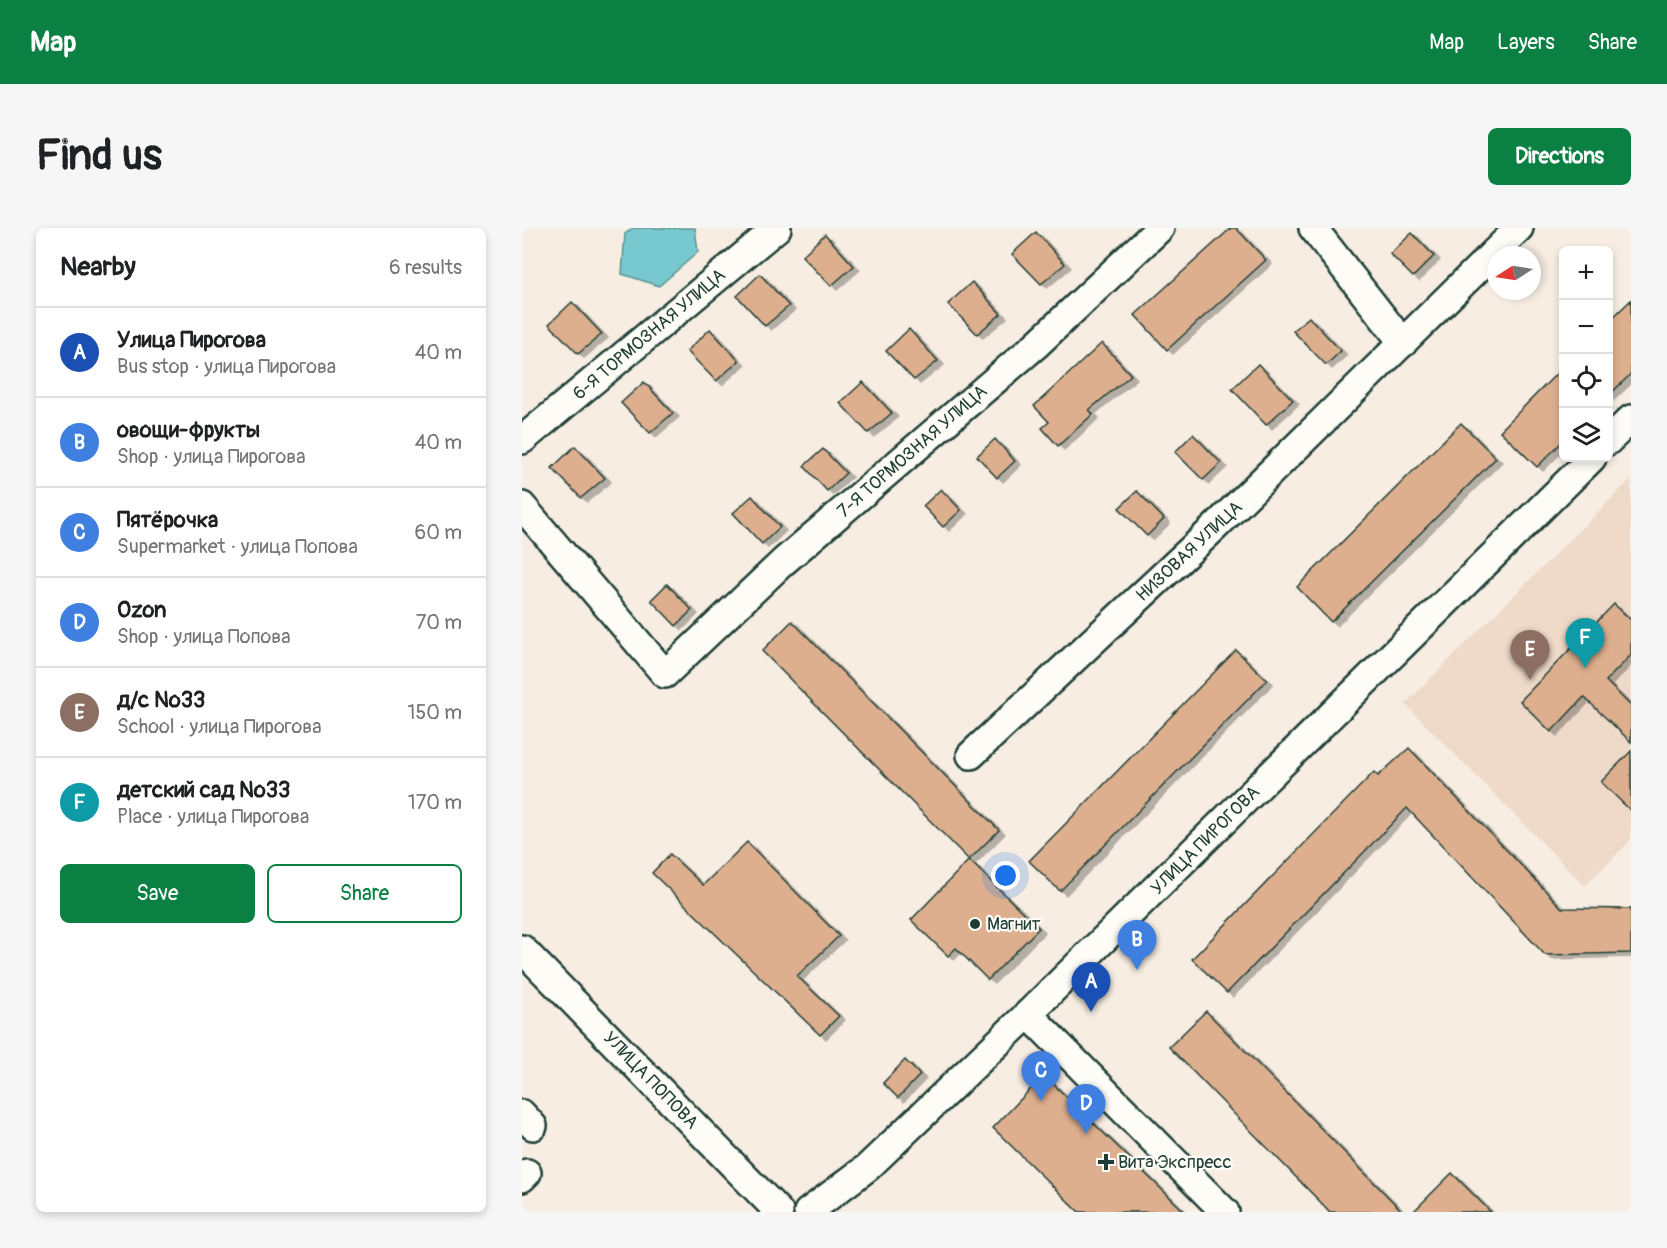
<!DOCTYPE html>
<meta charset="utf-8">
<style>
:root{--surface:#fff;--page:#f6f6f6;--text:#202124;--muted:#757577;--line:#e0e0e0;--accent:#0b8043}
body{margin:0;font-family:Pangolin,sans-serif;background:var(--page);color:var(--text)}
.controls{position:absolute;right:18px;top:18px;display:grid;overflow:hidden;border-radius:9px;box-shadow:0 3px 9px #0003}
.controls button{width:54px;height:54px;display:grid;place-items:center;padding:0;border:0;border-bottom:2px solid var(--line);background:var(--surface);color:var(--text);font:30px sans-serif}
.compass{position:absolute;left:965px;top:18px;width:54px;height:54px;border-radius:50%;background:var(--surface);box-shadow:0 3px 9px #0003;rotate:258deg}
.you{position:absolute;left:484px;top:648px;width:21px;height:21px;margin:-15px;border:4px solid #fff;border-radius:50%;background:#1a73e8;box-shadow:0 0 0 9px #1a73e833}
.badge{display:grid;place-items:center;width:39px;height:39px;border-radius:50%;background:var(--accent);color:#fff;font-size:20px;font-weight:700}
.pin{position:absolute;translate:-50% -50px;filter:drop-shadow(0 2px 3px #0008)}
.pin::after{content:'';position:absolute;top:32px;width:21px;height:18px;background:inherit;clip-path:polygon(0 0,100% 0,50% 100%)}
.list{margin:0;padding:0;list-style:none}
h2{display:flex;justify-content:space-between;align-items:center;height:78px;margin:0;padding:0 24px;font-size:26px}
h2 small{font-size:20px;font-weight:400;color:var(--muted)}
.list li{display:grid;grid-template-columns:39px 1fr auto;gap:18px;align-items:center;box-sizing:border-box;height:90px;padding:0 24px;border-top:2px solid var(--line)}
.list b{display:block;font-size:22px;white-space:nowrap}
.list p{margin:0;font-size:20px;white-space:nowrap;color:var(--muted)}
.list em{font-size:20px;font-style:normal;color:var(--muted)}
.actions{display:flex;gap:12px;padding:18px 24px}
.actions a{flex:1;padding:14px 0;border:2px solid var(--accent);border-radius:9px;text-align:center;font-size:21px;color:var(--accent)}
.actions .main{background:var(--accent);color:#fff}
.icon{flex:none;width:33px;height:33px;fill:none;stroke:currentColor;stroke-width:2;stroke-linecap:round;stroke-linejoin:round}
.map{position:relative;flex:none;width:1109px;height:984px;overflow:hidden;border-radius:9px}
header{display:flex;align-items:center;gap:36px;box-sizing:border-box;height:84px;padding:0 30px;background:var(--accent);color:#fff}
header strong{font-size:28px}
nav{display:flex;gap:33px;margin-inline-start:auto;font-size:21px}
.intro{display:flex;align-items:center;justify-content:space-between;box-sizing:border-box;height:144px;padding:0 36px}
h1{margin:0;font-size:42px}
.button{padding:15px 27px;border-radius:9px;background:var(--accent);color:#fff;font-size:21px;font-weight:700}
main{display:flex;gap:36px;padding:0 36px}
aside{flex:1;background:var(--surface);border-radius:9px;box-shadow:0 3px 9px #0003}
.map>svg:first-child{display:block}
.built{fill:#efdac9}
.water{fill:#77c9cf;stroke:#549191;stroke-width:1.5}
.building{fill:#ddaf8e;stroke:#1f3d34;stroke-width:1.5;filter:url(#shadow)}
.lines{fill:none;stroke-linecap:round;stroke-linejoin:round}
.minor-casing{stroke:#1f3d34;stroke-width:32}
.minor{stroke:#fdfcf7;stroke-width:27}
.poi-dot{fill:#1f3d34;stroke:#fdfcf7;stroke-width:2}
.labels{text-anchor:middle;stroke-width:4.5;stroke-linejoin:round;paint-order:stroke}
.street-label{font-size:18px;fill:#1f3d34;stroke:#fdfcf7}
.poi-label{font-size:18px;fill:#1f3d34;stroke:#fdfcf7;text-anchor:start}
</style>
<header>
<strong>Map</strong>
<nav><a>Map</a><a>Layers</a><a>Share</a></nav>
</header>
<div class="intro"><h1>Find us</h1><a class="button">Directions</a></div>
<main>
<aside>
<h2>Nearby<small>6 results</small></h2>
<ul class="list">
<li><span class="badge" style="background:#1a4fb4">A</span><div><b>Улица Пирогова</b><p>Bus stop · улица Пирогова</p></div><em>40 m</em></li>
<li><span class="badge" style="background:#3f7fe0">B</span><div><b>овощи-фрукты</b><p>Shop · улица Пирогова</p></div><em>40 m</em></li>
<li><span class="badge" style="background:#3f7fe0">C</span><div><b>Пятёрочка</b><p>Supermarket · улица Попова</p></div><em>60 m</em></li>
<li><span class="badge" style="background:#3f7fe0">D</span><div><b>Ozon</b><p>Shop · улица Попова</p></div><em>70 m</em></li>
<li><span class="badge" style="background:#8d6e63">E</span><div><b>д/с №33</b><p>School · улица Пирогова</p></div><em>150 m</em></li>
<li><span class="badge" style="background:#0f9aa8">F</span><div><b>детский сад №33</b><p>Place · улица Пирогова</p></div><em>170 m</em></li>
</ul>
<div class="actions"><a class="main">Save</a><a>Share</a></div>
</aside>
<div class="map">
<svg width="1109" height="984" viewBox="0 0 1109 984">
<defs>
<filter id="shadow"><feDropShadow dx="6" dy="4" stdDeviation="0" flood-color="#0004"/></filter>
</defs>
<rect width="100%" height="100%" fill="#f7ede2"/>
<filter id="ink" filterUnits="userSpaceOnUse"><feTurbulence type="fractalNoise" baseFrequency=".0167" numOctaves="2"/><feDisplacementMap in="SourceGraphic" scale="12" xChannelSelector="R" yChannelSelector="G"/><feConvolveMatrix kernelMatrix="1 2 1 2 8 2 1 2 1" color-interpolation-filters="sRGB"/></filter>
<g filter="url(#ink)">
<polygon class="built" points="1109,251 1109,612 1063,658 883,476"/>
<polygon class="water" points="111,0 173,0 176,24 137,58 100,46 103,6"/>
<g class="building">
<polygon points="709,0 714,0 744,32 645,122 613,87"/>
<polygon points="514,4 543,36 519,56 490,26"/>
<polygon points="890,5 912,28 891,49 868,26"/>
<polygon points="303,6 332,38 309,58 280,28"/>
<polygon points="238,46 267,78 243,98 215,68"/>
<polygon points="450,54 479,86 455,106 426,76"/>
<polygon points="1109,72 1109,146 1086,168 1086,94"/>
<polygon points="50,74 80,106 56,126 27,96"/>
<polygon points="787,89 819,123 804,137 771,103"/>
<polygon points="188,101 217,133 194,153 165,123"/>
<polygon points="387,101 416,133 392,152 364,123"/>
<polygon points="580,115 609,147 567,182 571,186 536,218 520,200 527,194 512,178"/>
<polygon points="736,136 771,172 744,197 710,161"/>
<polygon points="1041,139 1041,213 1015,239 978,203"/>
<polygon points="122,154 151,185 128,205 99,175"/>
<polygon points="341,154 370,185 346,205 318,175"/>
<polygon points="939,195 974,230 809,394 775,359"/>
<polygon points="671,206 699,235 681,252 653,224"/>
<polygon points="473,211 493,233 475,250 455,228"/>
<polygon points="53,218 83,250 59,270 30,240"/>
<polygon points="301,221 324,245 305,263 282,238"/>
<polygon points="419,261 439,282 421,299 401,278"/>
<polygon points="615,263 642,291 625,308 597,280"/>
<polygon points="230,268 258,299 240,316 211,285"/>
<polygon points="145,356 170,382 154,398 129,372"/>
<polygon points="1092,376 1109,392 1109,427 1084,453 1109,478 1109,514 1062,469 1029,504 998,473"/>
<polygon points="270,393 477,602 447,632 240,423"/>
<polygon points="714,422 745,452 538,663 507,633"/>
<polygon points="887,520 1040,680 1109,681 1109,725 1023,727 885,580 705,765 670,731 852,544 856,548"/>
<polygon points="1109,523 1109,583 1079,554"/>
<polygon points="225,614 317,708 275,748 317,788 298,807 130,645 148,626 181,657"/>
<polygon points="447,632 517,700 466,752 434,720 426,728 389,692"/>
<polygon points="684,783 881,984 808,984 647,819"/>
<polygon points="383,832 398,847 376,870 361,855"/>
<polygon points="522,847 663,984 557,984 471,900"/>
<polygon points="930,945 969,984 891,984"/>
</g>
<g class="lines">
<defs>
<g id="minor">
<polyline points="791,0 881,115"/>
<polyline points="0,212 255,0"/>
<polyline points="1086,213 1109,191"/>
<polyline points="0,278 143,446 261,334 515,116 638,0"/>
<polyline points="449,527 692,300 997,0"/>
<polyline points="0,721 257,984"/>
<polyline points="506,786 703,984"/>
<polyline points="0,886 11,898"/>
<polyline points="0,950 5,945"/>
<polyline points="286,984 346,939 506,786 1070,230"/>
</g>
</defs>
<use href="#minor" class="minor-casing"/>
<use href="#minor" class="minor"/>
</g>
</g>
<g class="poi-dot">
<circle cx="453" cy="696" r="6"/>
<path d="M581 925h6v6h6v6h-6v6h-6v-6h-6v-6h6z"/>
</g>
<g class="labels">
<g class="street-label">
<text transform="translate(127 106) rotate(-40)" y="6">6-Я ТОРМОЗНАЯ УЛИЦА</text>
<text transform="translate(390 223) rotate(-41)" y="6">7-Я ТОРМОЗНАЯ УЛИЦА</text>
<text transform="translate(667 323) rotate(-43)" y="6">НИЗОВАЯ УЛИЦА</text>
<text transform="translate(683 612) rotate(-45)" y="6">УЛИЦА ПИРОГОВА</text>
<text transform="translate(129 852) rotate(46)" y="6">УЛИЦА ПОПОВА</text>
</g>
<g class="poi-label">
<text x="465" y="702">Магнит</text>
<text x="596" y="940">Вита Экспресс</text>
</g>
</g>
</svg>
<div class="controls">
<button>+</button>
<button>−</button>
<button><svg class="icon" aria-label="locate" viewBox="0 0 24 24"><circle cx="12" cy="12" r="6"/><path d="M12 2v4M12 18v4M2 12h4M18 12h4"/></svg></button>
<button><svg class="icon" aria-label="layers" viewBox="0 0 24 24"><path d="M12 4l9 5-9 5-9-5zM3 14l9 5 9-5"/></svg></button>
</div>
<svg class="compass" viewBox="-18 -18 36 36"><path d="M0-13l5 13h-10z" fill="#e53935"/><path d="M0 13l5-13h-10z" fill="#757577"/></svg>
<div class="you"></div>
<div class="pin badge" style="left:569px;top:784px;background:#1a4fb4">A</div>
<div class="pin badge" style="left:615px;top:742px;background:#3f7fe0">B</div>
<div class="pin badge" style="left:519px;top:873px;background:#3f7fe0">C</div>
<div class="pin badge" style="left:564px;top:906px;background:#3f7fe0">D</div>
<div class="pin badge" style="left:1008px;top:452px;background:#8d6e63">E</div>
<div class="pin badge" style="left:1063px;top:440px;background:#0f9aa8">F</div>
</div>
</main>
